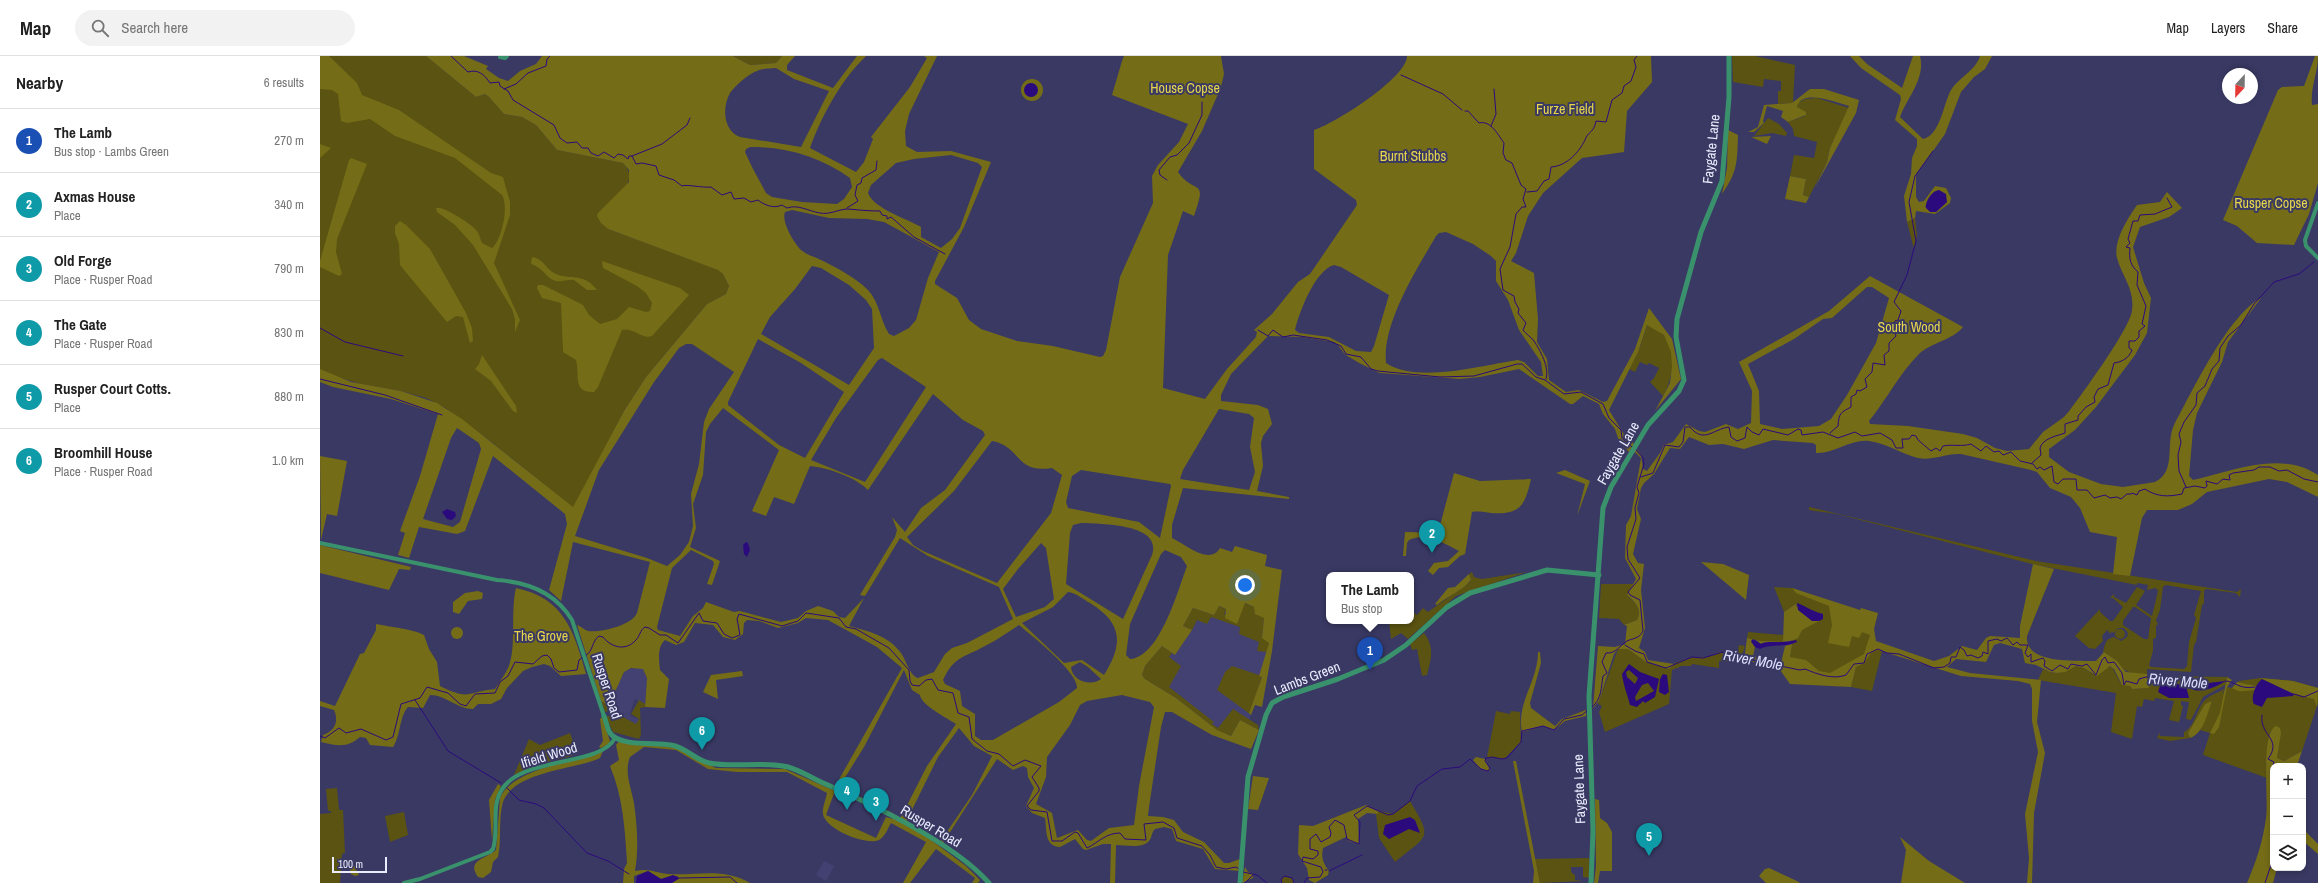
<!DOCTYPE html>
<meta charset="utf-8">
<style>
:root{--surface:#fff;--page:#f2f2f2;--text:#222;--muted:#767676;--line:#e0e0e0;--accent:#7c3aed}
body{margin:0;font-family:"Archivo Narrow",sans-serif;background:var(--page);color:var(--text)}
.controls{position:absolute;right:12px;bottom:12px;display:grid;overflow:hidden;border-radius:8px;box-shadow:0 2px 6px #0003}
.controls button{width:36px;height:36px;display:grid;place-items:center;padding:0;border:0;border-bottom:1px solid var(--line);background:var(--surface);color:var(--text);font:20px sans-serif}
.compass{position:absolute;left:1902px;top:12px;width:36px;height:36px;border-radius:50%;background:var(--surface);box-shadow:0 2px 6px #0003;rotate:202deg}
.scale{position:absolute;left:12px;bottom:10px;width:55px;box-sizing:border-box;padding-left:4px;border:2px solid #eaebfc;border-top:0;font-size:11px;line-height:14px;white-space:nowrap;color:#eaebfc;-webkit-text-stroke:3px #393964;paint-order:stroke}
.you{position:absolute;left:925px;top:529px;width:14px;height:14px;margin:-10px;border:3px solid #fff;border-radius:50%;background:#1a73e8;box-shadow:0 0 0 6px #1a73e833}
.badge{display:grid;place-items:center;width:26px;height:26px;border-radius:50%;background:var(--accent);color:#fff;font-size:13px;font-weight:700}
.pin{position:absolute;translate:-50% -33px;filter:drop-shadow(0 1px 2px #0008)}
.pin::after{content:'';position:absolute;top:21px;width:14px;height:12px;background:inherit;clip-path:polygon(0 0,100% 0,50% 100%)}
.popup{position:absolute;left:1006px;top:516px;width:88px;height:52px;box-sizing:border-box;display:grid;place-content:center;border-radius:8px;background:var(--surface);filter:drop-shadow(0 1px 3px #0005);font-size:13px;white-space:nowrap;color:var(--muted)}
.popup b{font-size:15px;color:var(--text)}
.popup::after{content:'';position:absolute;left:50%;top:100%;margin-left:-8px;border:8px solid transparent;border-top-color:var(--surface)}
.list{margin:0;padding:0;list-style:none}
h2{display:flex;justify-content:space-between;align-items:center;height:52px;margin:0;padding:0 16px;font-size:17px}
h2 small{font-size:13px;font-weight:400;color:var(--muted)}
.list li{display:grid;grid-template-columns:26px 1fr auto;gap:12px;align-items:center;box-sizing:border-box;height:64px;padding:0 16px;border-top:1px solid var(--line)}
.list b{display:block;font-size:15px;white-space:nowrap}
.list p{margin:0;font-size:13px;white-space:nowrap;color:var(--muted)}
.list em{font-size:13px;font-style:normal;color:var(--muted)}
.icon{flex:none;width:22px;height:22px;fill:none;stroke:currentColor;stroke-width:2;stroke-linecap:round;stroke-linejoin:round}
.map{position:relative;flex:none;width:1998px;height:827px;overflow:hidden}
header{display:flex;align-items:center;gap:24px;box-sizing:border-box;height:56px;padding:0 20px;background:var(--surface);border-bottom:1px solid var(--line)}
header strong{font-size:19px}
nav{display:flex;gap:22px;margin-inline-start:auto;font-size:14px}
.search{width:280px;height:36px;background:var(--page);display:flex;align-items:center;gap:10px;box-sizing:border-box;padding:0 14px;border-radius:22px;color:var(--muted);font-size:15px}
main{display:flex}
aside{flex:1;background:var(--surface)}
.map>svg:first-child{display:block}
.built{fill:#424172}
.green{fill:#5a5311;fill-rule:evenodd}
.forest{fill:#756c17;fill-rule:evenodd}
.water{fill:#2b0a7d;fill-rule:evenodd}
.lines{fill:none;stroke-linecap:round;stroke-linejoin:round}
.stream{stroke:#2b0a7d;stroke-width:1}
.minor{stroke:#3a926d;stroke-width:4}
.tertiary{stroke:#3a926d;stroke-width:5}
.labels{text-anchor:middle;stroke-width:4;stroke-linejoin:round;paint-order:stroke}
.park-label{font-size:14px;fill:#e8d849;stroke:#393964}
.street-label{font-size:14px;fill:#eaebfc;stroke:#393964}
.water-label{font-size:15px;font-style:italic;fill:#dddffc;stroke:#393964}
</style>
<header>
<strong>Map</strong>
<div class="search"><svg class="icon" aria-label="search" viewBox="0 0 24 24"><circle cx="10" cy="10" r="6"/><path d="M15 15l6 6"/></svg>Search here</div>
<nav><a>Map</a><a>Layers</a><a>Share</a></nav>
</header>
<main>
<aside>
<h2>Nearby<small>6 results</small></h2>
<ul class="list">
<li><span class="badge" style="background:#1a4fb4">1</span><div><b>The Lamb</b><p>Bus stop · Lambs Green</p></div><em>270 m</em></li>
<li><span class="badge" style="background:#0f9aa8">2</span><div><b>Axmas House</b><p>Place</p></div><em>340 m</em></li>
<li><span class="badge" style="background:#0f9aa8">3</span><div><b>Old Forge</b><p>Place · Rusper Road</p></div><em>790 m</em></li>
<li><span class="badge" style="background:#0f9aa8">4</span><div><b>The Gate</b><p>Place · Rusper Road</p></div><em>830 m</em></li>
<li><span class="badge" style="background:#0f9aa8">5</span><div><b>Rusper Court Cotts.</b><p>Place</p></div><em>880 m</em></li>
<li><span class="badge" style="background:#0f9aa8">6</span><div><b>Broomhill House</b><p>Place · Rusper Road</p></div><em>1.0 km</em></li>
</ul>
</aside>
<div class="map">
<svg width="1998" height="827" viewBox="0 0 1998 827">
<rect width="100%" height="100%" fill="#393964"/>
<g class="built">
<polygon points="870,556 944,562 942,583 949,587 942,620 929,657 931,659 928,668 920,664 911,680 898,675 822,619 842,590 855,599 872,574 863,570"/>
<polygon points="319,611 323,613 327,622 325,648 315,643 310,657 310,660 319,663 316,669 303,661 295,663 291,656 296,655 297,650 294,648 294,642 298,628 306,614"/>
<polygon points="504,805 514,810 506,825 496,819"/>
</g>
<g class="green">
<path d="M0,0H106L156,41L165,38L168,40L184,58L202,61L216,69L237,94L303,107C321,125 296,142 282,153L288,173L399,214L403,218L409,230L406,238L387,248L326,321L304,355L254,451L251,450L169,384L124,351L106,342L81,335L41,328L0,316Z"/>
<polygon points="413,0 462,0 456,7 430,9"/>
<polygon points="1412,0 1435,0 1475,9 1473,47 1458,48 1458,35 1461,35 1461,25 1444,23 1443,31 1413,26"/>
<polygon points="1497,42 1529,52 1510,92 1507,106 1489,141 1483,139 1486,123 1470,120 1474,99 1494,102 1497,86 1474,80 1473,73 1468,66 1485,60 1483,55 1477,52 1478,47 1485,43"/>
<polygon points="1448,62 1459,68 1467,77 1466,80 1452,77 1434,80"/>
<polygon points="1595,162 1597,179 1594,193 1587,166"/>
<path d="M1327,269C1332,271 1339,274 1343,278C1358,294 1353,323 1343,340L1330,326L1334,322L1339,312L1329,307L1327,309L1320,306L1315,316L1309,313L1320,291Z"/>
<path d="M1489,451L1716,505L1917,536L1921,533L1920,541L1916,537L1886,533L1884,535V547L1882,549L1876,586L1874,589L1871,616L1827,613V618C1799,620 1804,606 1783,596C1785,590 1784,583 1794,581L1801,585L1807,581L1808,577L1804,572H1798L1794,577L1792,576L1788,579L1790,577L1787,574L1782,580L1783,585L1775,593L1769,592L1755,580L1780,553V556L1790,565H1793L1803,551L1793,542H1790L1794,538V541L1806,547L1817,531L1825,535L1816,549L1832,560L1838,535L1836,532L1827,534L1828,529L1817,527V529L1712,508L1517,458L1489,454ZM1846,529L1881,535L1874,559L1876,562L1869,586L1867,610L1864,613L1831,611L1829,609L1833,595V583L1836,582V570L1838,568L1836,564L1840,554L1843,531ZM1813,551H1815L1831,562L1828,583H1824L1803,569V565Z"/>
<polygon points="1152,516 1154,521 1162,523 1207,516 1136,540 1088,583 1081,577 1071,583 1069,565 1091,565 1091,555 1097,559 1103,552 1108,556 1150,526 1151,524 1149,518"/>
<path d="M1281,528H1314L1307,539C1314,546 1323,553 1317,564L1304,569L1299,563L1279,562Z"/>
<polygon points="1454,531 1472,532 1510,546 1550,578 1549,587 1563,591 1552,635 1531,631 1538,603 1511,618 1498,616 1470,601 1477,547 1464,556"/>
<polygon points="924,547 934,551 944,562 942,581 949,587 947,596 937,595 939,586 919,578 920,571 891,561 887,568 877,564 872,574 863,570 873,552 894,559 898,550 906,553 904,559"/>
<circle cx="1800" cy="578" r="5"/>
<polygon points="1428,576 1464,579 1463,587 1441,585 1427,582"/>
<path d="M1104,577C1115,591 1111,604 1107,619L1102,620L1097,593L1092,594L1090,588Z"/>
<polygon points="1419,589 1425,590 1420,606 1399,605 1399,612 1372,608 1371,610 1362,610 1352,614 1349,648 1285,676 1279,656 1282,650 1278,648 1298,593 1308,593 1328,607 1349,613 1355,607 1372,601 1388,601 1400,596 1417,601"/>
<polygon points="842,590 852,597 849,601 861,610 849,631 894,666 892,668 898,672 913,653 938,669 939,674 920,664 911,680 898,675 856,642 825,623 822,619 825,610"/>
<polygon points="912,610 942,620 930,658 897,634 905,616"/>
<path d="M1755,610L1764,612L1776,620L1787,611H1792L1801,628L1810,630L1812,633L1829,632V620L1907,621L1905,629L1883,641L1871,664L1866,663L1869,646L1861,645V649L1863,650L1859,666L1849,664L1854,645L1835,642L1834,645L1824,643L1822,651L1817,650L1812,683L1791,676L1796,637L1718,624L1723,613C1736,620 1743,617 1755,610ZM1873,624H1883L1889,627L1905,625C1897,632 1878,638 1869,632L1873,629ZM1858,628L1866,630V636L1839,630Z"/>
<path d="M1940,622L1973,625L1998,632V647L1982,695L1964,705L1957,702L1960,675L1950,676L1946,706L1947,722L1883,699L1890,677L1880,674L1892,645L1885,649L1868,677L1870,682L1850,685L1837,682L1840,677V680L1864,681V676C1875,671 1876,654 1884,645C1889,639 1898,637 1904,633L1903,638L1907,631L1912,632L1919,625Z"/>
<polygon points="319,644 325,648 325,651 320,652 321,679 319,683 293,676 286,661 291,659 295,663 303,661 316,668 319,663 311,658"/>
<polygon points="281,645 289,650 294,648 298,653 285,656"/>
<polygon points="1176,655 1190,658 1191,655 1200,656 1201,686 1184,703 1167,701"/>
<polygon points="250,677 254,688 252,700 218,708 194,719 209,683 220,689"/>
<polygon points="17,732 19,754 23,754 25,797 22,798 20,827 0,827 0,758 11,757 11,755 8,755 6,733"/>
<path d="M1090,745C1113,784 1109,778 1075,806L1059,782L1056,758L1059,755L1073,758Z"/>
<polygon points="84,756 88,779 70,786 65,760"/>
<polygon points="1269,802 1270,822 1263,821 1263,811 1251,811 1251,816 1255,819 1255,824 1263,825 1220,827 1215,803"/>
<polygon points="965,820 972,822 974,827 962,827 961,823"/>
</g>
<g class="forest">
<path d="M0,0H9L37,27L42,39L79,54L171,117L183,121L190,146V159L174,207L200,264L195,276V263L192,253L153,189L135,169L117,156L116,152C122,149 152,168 157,175C160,179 160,183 162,187L172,192C182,184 189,150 182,139L135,102L75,80L50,63L27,67L21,65L18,38L12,34L0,33Z"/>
<path d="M106,0H144L168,10L166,13L179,22L188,25L200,15L216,8L222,0H413L430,9L456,7L462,0H475L467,9V14L513,32L537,0H546C521,24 502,59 490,92L536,116L544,106L553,83L551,81L590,31L607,2L604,0H617L589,58L585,75L586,90L597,96L631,95L671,106L644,171L615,225V228L637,242L649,264L661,273L697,285L733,290L780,301L783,300L786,294L800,221L833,147L832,120L838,109L859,86L868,68L792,39L802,5L804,0H901L904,18L901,31L882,75L858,116C875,140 888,120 874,160L863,155L848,199L843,332L885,343L907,313L936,281L937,276L934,274L952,258L978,226L990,218L1037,149L1036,144L994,113V74C1014,68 1087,22 1087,0H1331L1332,26L1307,55L1304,96L1262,102L1223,137L1208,160L1196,197L1191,205L1214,217L1218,263L1217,286L1227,303L1229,324L1246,336L1259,334L1283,346L1287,345L1315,293L1329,252L1352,283L1361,323L1335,355L1350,327L1352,310L1351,296L1344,279L1327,269L1318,296L1289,354L1305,380L1314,388L1309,396L1299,385L1295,373L1283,358L1279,348L1263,340L1253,348H1250L1199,313L1160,321L1140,323L1060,317C1054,315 1027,301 1024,297C1020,292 1020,290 1014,286L983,281L948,280L911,318L901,339V345L938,349L948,353L952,368L943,380L941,387L943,410L937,435L969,441V443L863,432L852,469V482C865,488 890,510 900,492L912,496L915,490L947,499L945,510L962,514L952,595L942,651L935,649L931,659L929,657L942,621L939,620L949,587L942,582L944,562L935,558L934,551L925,547L917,568L905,562L906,553L899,550L894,559L873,552L863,570L872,574L855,599L842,590L825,610L822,619L825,623L856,642L897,674L911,680L920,664L939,674L931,693L892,679L852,656H845L841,671L829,751L828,760L843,761L854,764L863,776L884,786L904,807H909L920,803V815L895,813L883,793L856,785L852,773L844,771L835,773C831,777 832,782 829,785C822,793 805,789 796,789L795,827H790L791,788H783L766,794L763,793L755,783L740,791C724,790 727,774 725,762L712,757L706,750L714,732L708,721L707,712L703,710L693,714L677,703L623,787L620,786L652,739L672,700L654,690L639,672L618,701L587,764L588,767L646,810L660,824L658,827H652L655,822L616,793L590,827H583L606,786L571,767C568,772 565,781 559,784C546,790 505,773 503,758C502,752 506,743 507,737L467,716H417L388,713L356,694L324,691L310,701C304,716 311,731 314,747C317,768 319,793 315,815C332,812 334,817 348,818C377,820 403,811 430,827H352L358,820L341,823L328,815L314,820V827H303L304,813L307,807C305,773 303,741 290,710L299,704L296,689L299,685L356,692L396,712L465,713L515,735L506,759L556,782L566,761L573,763L581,761L607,710L636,668C627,662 601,649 600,639L592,634L584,614L544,691L521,728L517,727L582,612L557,591L508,564L486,562L478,567L458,572L439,565L427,564L424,567L423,578L415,584L403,581L393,569L375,567L364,586L356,589L345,584C337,591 339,604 340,614L349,623L345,652L325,651L327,622L323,613L311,612L304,616L295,636L294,650L291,651L281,645L257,569C261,570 264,574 268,575C281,577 312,569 317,557L330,506L253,486L241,545L229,534L247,468L245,458L173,400L145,475L137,478L99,471L89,502L78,499L85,477L80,475L100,420L118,358L71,343L13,331L0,326V313L31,326L81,335L117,347L142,363L253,451L304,355L326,321L387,248L406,238L409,230L403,218L398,214L288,173L281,167L277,160L278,157L309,126V114L303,107L237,94L216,69L202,61L184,58L168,40L165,38L156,41ZM456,12L474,23L509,35L481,91L420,81C403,75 402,51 410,37C415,30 428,18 437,15C442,12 449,13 456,12ZM430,91C467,91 500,101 530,122L532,131L524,143L517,148L482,146L452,141L446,137L432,111L425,96L426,93ZM631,99L658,107L662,111L640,172L632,183L621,192L601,181V171C588,163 554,153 548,137L551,129L576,107L594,103ZM472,154L509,162L547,163L564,166L619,196L608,222L596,264L589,272L574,280L569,278C560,264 560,247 548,234C535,221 517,212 501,204C495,201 487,199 481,194C474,187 461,166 465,156ZM1126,176L1153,188L1171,200L1176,205V225L1188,244L1199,274L1221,306L1223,320H1218L1204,306L1198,304C1163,309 1097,328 1066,307C1062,267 1097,213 1116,180L1119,177ZM1014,209L1021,211L1069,239L1054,290L1051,296L1036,295L1009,281L979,277L975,274C979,257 995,214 1014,209ZM492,210L501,212L529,229L546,244L552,253L554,292L529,329L441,278L450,261L475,233ZM438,283L481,307L524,336L485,402L459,389L408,349V346ZM366,288H372L414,316L389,353L384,366L379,408L371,438L373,470L369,486L360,499L347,510L327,502L255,480L279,414L334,326L359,292ZM562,302L606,331L545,426L491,404L516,362L558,304ZM613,338L643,364L663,375L665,379L625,434L601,452L585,476L572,461L577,474L575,481L540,539L545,540L580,482L608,500L679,531L693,563L647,587L632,592L625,598L614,616L598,622C590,620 586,604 581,597C569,580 548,575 529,570L544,542L525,562L519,561L513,555L498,550L486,555L478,562L461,566L420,555L414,556L386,546L383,552L373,560L360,580L338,574L337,571L352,512L371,494L393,505L394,508L387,528L392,529L400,505L370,491L376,472L373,448L383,419L386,376L390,368L403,352L459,394L432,455L446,460L454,441L474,448L490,410C509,412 535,421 548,434ZM899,353L929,358L934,362L930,391L935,416L929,434L860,423L863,414ZM137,372L159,387L161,393L140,466L133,471L103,463L131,382ZM672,385C701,390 695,418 732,412L742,419L731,457L677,527L603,495L593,489L587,481L634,435ZM761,414L850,428L851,430L840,482L819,466L748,452L746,446L752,420ZM761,467C779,468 843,467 832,499L803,563L746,528L750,477L753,469ZM721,487L726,492L734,543L725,551L696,561L683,533L698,513ZM845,494L861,501L867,510C858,534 840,601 810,603L806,599L810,568L841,498ZM748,536C756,537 763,543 770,547C802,567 804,587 784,619L762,604L744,607L702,567L733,551ZM699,569C712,580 758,616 757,632L739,646L673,684H661L655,680V658L642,650L640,635L625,628L623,624C635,599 644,602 665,590C677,584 688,576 699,569ZM760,606L768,611L781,623C771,631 752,625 751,611ZM802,639L830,646L834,651L819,730L814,769L789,772L771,785L767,784L758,774L737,782L732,757L716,748L726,721L727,701L750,669L760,649L767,645Z"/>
<path d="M1530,0H1539L1547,8L1582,32L1593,0H1600C1606,22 1587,42 1580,61L1603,83C1620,79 1623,50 1630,36C1637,22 1655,16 1660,0H1672L1665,13L1654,21L1641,36L1625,78L1596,119V141L1599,146L1604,145L1615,130L1626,132L1631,142L1630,147L1615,158L1596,155L1595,162L1587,166L1584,140L1591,118L1592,102L1597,90V83L1575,64L1581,43L1580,39L1541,12ZM1615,135L1627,146L1616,156L1605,151L1609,142Z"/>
<path d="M1995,0H1998C1998,17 1990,32 1992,49L1998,48V127L1989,158L1974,189L1937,187L1917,170L1903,164L1958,34L1962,31L1984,30Z"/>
<circle cx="712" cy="34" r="11"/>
<path d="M1490,33H1504L1539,44L1536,57L1494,133L1507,106L1510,92L1529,50C1517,47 1482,32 1477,51L1486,56V59L1468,66L1461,61L1463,55L1447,50L1443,65L1444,67L1434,76H1428L1438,71L1444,49L1472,47Z"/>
<path d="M1408,74L1418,79C1417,106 1418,115 1402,138L1407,112Z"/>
<polygon points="1451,80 1447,88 1431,81"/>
<polygon points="0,88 11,92 0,102"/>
<polygon points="31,102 47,108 17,183 16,196 22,218 19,220 0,211 0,205 29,104"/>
<polygon points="1470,120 1486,123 1483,139 1489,141 1486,147 1465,143"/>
<path d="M1847,136L1862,152L1849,161L1820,171L1813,191L1824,227L1831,242L1827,277L1815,299L1776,351L1755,374L1729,393V401L1749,416L1781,428L1803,431L1835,426C1857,415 1845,388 1854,369C1872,336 1908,259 1941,242L1908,286L1902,306L1877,357L1873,374L1869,420L1873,424C1912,415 1961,394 1998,419V441L1967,426L1949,423L1887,436L1872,448L1858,454H1827L1822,462L1810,520L1793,518L1797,481L1770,476L1760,452L1751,441L1730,432L1717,416L1711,414L1641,398C1626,397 1612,405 1598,402C1582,398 1566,387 1549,385C1530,383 1515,398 1496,397V389L1493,387L1453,384L1424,393L1403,388L1389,389L1369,381L1360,393L1350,392L1334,418L1324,427L1321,432L1317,453L1321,463L1313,498L1318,507L1324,508L1321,534L1325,572L1319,592L1325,596L1328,604L1354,608L1349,613L1326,606L1308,593H1298L1294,598L1279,645L1273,652L1278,590L1295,591L1305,588L1307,570L1304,569L1317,564C1323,553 1314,545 1307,539L1316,523L1305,502L1306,469L1311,460L1321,402L1314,395L1316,393L1321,399L1323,413L1327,415L1340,397L1344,389L1353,386L1366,368L1379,375L1385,376L1406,368L1418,373L1431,367L1432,335L1419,306L1509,255L1550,220L1643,271C1631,285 1612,286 1599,298C1579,318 1567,343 1549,365L1550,368L1588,370L1643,378L1657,382L1675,392L1687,395L1709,393L1723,376L1744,361L1750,354C1763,337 1811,271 1812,254C1815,234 1802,220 1797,202C1793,185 1808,162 1817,149L1840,146ZM1547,231H1552L1569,242L1556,287L1527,339L1511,363L1499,370L1462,373L1440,368L1439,335L1428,308L1474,283L1503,263L1512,262Z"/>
<polygon points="80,165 86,169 110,193 146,257 152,272 153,285 150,287 143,261 136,260 127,266 80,209 79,188 75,177 75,170"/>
<path d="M212,201C224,203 225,212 234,217C248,225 263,215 277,234H267L254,224C246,223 239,228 231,223C224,218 221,211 211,208Z"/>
<path d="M282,205L360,232L369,239L332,280C322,284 313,271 302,274L278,331L274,336C252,337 260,319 256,304L243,296L241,247L222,242L217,232L218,229H223L263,249L269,259L280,268L297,263L309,251L326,256L330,255L332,247L326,237L317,230L283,212Z"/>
<polygon points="162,299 196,350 197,357 193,355 171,325 155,313 159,308"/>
<polygon points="0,400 27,405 17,460 7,458 1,484"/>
<polygon points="1245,414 1270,425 1257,460 1265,428 1236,417"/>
<path d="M1134,417L1160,425L1211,423C1205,449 1201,459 1171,457C1165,456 1158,455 1152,456L1145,498L1140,500L1128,511L1119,512L1113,519L1108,515L1114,507L1128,505L1139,495C1124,487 1105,476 1089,484L1087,487L1086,500H1083L1085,476L1118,477Z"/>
<polygon points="0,489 91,511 90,514 79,513 69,534 0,517"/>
<polygon points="1381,506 1403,508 1429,519 1426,544"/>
<path d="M1713,508L1734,513L1707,580C1705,608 1753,604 1771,605H1776L1784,596L1797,605L1806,616L1827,618L1829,632L1812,633L1810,630L1802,629L1794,613L1790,610L1777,620L1764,612L1756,610L1745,616L1737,617L1730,616L1716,609L1705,607L1702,593L1680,587L1674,589L1666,606L1636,603L1627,611L1650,617L1721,624L1717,666L1725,697L1714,757L1712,827H1707L1709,802L1705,758L1718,696L1712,665V633L1710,628L1698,625L1641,620L1558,594L1551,597L1544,607L1536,611L1531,631L1470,628L1458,611L1424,604L1427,582L1441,585L1463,586L1464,556L1477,547L1476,550L1499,565L1482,574L1478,582C1465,589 1447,584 1441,588L1436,584L1431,586L1435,591L1433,600L1461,607L1465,590L1472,588L1470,601L1486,604L1499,615L1510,617L1544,598L1550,579L1542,576L1539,582L1532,580L1529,591L1508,587L1512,569L1509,550L1476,537L1472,532L1540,554L1541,552L1558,557L1554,573L1556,585L1614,605L1629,600L1642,590L1657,594L1666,582L1670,580L1700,582V570Z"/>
<path d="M1149,518L1151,524C1142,535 1128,540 1117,549L1115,548L1128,532L1135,531Z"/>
<path d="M196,532C244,542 254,575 266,618L241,620L230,610L224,608L212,611L203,615L187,632L181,643L171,648H158L153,653C137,653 126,639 110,639L103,652L88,651C79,661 81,679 73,691L50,689L46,682L40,681C28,692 17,690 1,686L3,679C15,675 19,665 14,654L0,650V645L15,650L40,598L44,597L56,574V568C70,571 94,573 104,579L109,593L117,606L120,630C150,645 146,636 175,633C179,626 185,619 188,612C197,593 190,555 196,532Z"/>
<polygon points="158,535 163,537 162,543 148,545 139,558 133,556 133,546 145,537"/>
<circle cx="137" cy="577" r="6"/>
<path d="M1218,596H1220L1221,607L1210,647L1211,652L1235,670L1242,663L1266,654V660L1245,665L1234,674L1223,670L1202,676C1196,646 1218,626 1218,596Z"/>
<polygon points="422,615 423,620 396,624 398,643 383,636 391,619"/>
<polygon points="1907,621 1912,624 1907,631 1899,671 1894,678 1890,677 1900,657"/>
<polygon points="1940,622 1973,625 1998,632 1997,651 1994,643 1967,636"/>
<path d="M1917,626L1936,630V634C1926,634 1921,638 1912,632Z"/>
<path d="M1892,645C1887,658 1884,677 1870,682L1868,677L1885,648Z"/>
<polygon points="282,661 290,685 289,688 281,692 279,691 283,685 280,663"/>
<path d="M1956,670L1960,672L1961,677L1957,702L1964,705L1982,695L1977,710H1953V812H1957L1953,827H1927C1936,806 1943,785 1946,762C1949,745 1940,677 1956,670Z"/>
<path d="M283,695L280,702C254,714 194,715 183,746C178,763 182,783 178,801L173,806L171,816L163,822L158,821C146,804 166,803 176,794L180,742C192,713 255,705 283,695Z"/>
<polygon points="1156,701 1165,703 1170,714 1166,715 1159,712 1153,704"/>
<polygon points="1193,705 1196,705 1220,827 1213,827 1214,815"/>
<polygon points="933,720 949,722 938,754 928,753"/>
<polygon points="178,728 181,730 175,744 172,785 169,744"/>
<polygon points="1275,743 1279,744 1280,762 1287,767 1292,776 1292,815 1280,815 1278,827 1274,827 1276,810"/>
<path d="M1046,749L1059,755L1057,758L1047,757L1038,763L1039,788L1029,785L1026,781L1003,792C1001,802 1003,807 1009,815L1008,819L995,827L989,824L987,812L978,798L979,769L993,770Z"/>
<polygon points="1983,773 1998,788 1998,798 1983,785"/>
<polygon points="1580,781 1609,805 1645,827 1581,827 1586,794"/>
<polygon points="34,809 39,819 35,820 31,818 29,810"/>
<polygon points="925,811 928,816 933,818 933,822 922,827"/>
<polygon points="1449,812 1477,825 1480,827 1446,827 1439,820 1445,813"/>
</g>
<g class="water">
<circle cx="711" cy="34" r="7"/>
<path d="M1619,134L1626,138L1627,146L1616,156H1610L1606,152C1605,145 1612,135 1619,134Z"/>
<polygon points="127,453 135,456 136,460 132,464 127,463 122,456"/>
<polygon points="426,486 428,487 430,494 427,501 424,498 423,489"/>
<path d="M1477,547C1488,551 1491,555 1503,558V563L1499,565H1492L1478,554Z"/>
<path d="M1433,583L1441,588C1447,584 1465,588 1476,584L1477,586C1465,592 1451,587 1440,593L1435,591L1431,585Z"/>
<path d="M1309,608L1320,616L1339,623L1335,641L1325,647L1323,645L1317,651L1310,649C1307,637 1304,632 1302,618ZM1309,614L1318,622L1315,628L1307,621L1306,616ZM1328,627L1334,635L1316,645L1315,641L1322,629Z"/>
<polygon points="1343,618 1347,619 1349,636 1345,639 1339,636 1340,623"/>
<path d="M1877,623L1889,627L1906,625C1895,631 1879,639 1868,631L1873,629V624Z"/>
<path d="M1942,623L1974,638L1973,640L1947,642L1942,651L1934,648C1930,642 1936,627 1942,623Z"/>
<polygon points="1856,628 1866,630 1869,642 1849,642 1838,636 1840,630"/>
<polygon points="1090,761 1095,764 1100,777 1089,773 1069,783 1063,778 1065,769"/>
<polygon points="328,815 341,823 353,819 360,822 352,827 316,827 317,820"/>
</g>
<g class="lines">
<g class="stream">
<path d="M131,0L148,16C158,13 164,18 170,27L179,26L180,30L188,35L193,44L234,69L240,82L247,87L257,86L262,92H268L271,97L278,100L284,96L294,102L298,98L303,99L308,103L309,100H312L316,108L322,107L336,110L339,119L354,124L362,130C366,128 383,132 391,131L402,139L411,136L414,143L424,142L431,146L438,144C444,149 454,153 462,149L467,152C478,148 488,155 500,157C510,159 519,153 528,153C539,154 549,155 560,155L562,159L567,160V163L571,161L594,181L625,198"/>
<polyline points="1081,19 1123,38 1142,54"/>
<polyline points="184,33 196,28 208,17 226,10 227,3 230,0"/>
<path d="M1145,55H1148L1159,67C1171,64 1178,79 1184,87L1183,97L1186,104L1192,107L1201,129L1206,133L1203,143L1206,151H1202L1196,158L1190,191L1180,213L1183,234L1194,240L1195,246L1199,253L1198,257L1206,267L1203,274C1206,278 1211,281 1214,285C1220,294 1230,312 1226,323"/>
<polyline points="1171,70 1176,58 1174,33"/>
<polyline points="312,100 342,88 367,69 370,62"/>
<polyline points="847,124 840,119 839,114 850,101 857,99 869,87 882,59 882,46"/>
<path d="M1207,136L1217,135L1224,125L1229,123L1231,111C1247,110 1259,96 1265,84C1268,75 1274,77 1276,65L1286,66L1292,44L1302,37L1304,30L1311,25L1316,11L1314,4L1317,0"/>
<polyline points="527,152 538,145 535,139 537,129 541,127 542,122 556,114 557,105"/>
<polyline points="0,272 25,286 83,300"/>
<polyline points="938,274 948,280 953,274 963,281 973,279 1007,284 1021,290 1026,298 1041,301 1051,313 1058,315 1120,321 1154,320 1197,308 1202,308 1216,321 1225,324 1244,338 1261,336 1283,348 1289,362 1301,374 1302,382 1312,391"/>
<polyline points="0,323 65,339 122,359"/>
<path d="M1510,377L1518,370C1519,357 1520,357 1531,351V341L1536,338L1537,334L1540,335L1547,331L1545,323L1552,316L1553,307L1565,309L1564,299L1569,295V287L1576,280L1574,275L1575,265L1578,264L1581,255L1574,246L1587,219L1596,185L1589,146L1595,120L1613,95"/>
<path d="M1712,407L1721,399L1720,392C1723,382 1737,380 1745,377V368L1758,364V360L1766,351L1775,346L1774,341L1778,333L1788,329L1794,307C1802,306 1809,302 1812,294L1809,292V285H1815L1819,281V275L1825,270L1822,268L1826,250L1817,229L1818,216C1810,209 1809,203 1810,192L1806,191L1810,187L1808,183L1813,165H1818L1820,159L1835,158L1852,151L1847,142"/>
<path d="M1321,421L1333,417L1345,389L1359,391L1363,386L1365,371H1370C1384,388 1393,373 1409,371L1411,381L1417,385L1425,382L1427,371L1432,376L1439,379L1443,373L1468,379L1478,373L1481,374L1482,379L1503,376L1518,382L1535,376L1542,380L1560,377L1572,384L1576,392H1583L1582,383H1589L1592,379L1596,380L1598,384L1611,395L1616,392L1620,395L1623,390C1633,388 1641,391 1651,388L1661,395L1666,390L1674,396L1679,395L1683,399L1691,396L1700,405L1713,408L1717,413L1720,411L1724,414L1732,410L1734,426L1738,428L1743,423H1756L1757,434H1767L1774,442L1785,439L1790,442L1797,441L1801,443L1807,438H1811L1812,437L1817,439L1819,435L1825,433C1837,441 1848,441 1862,438L1864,432L1875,430L1885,432L1887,430L1886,425L1897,428L1903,423L1910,424L1909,419L1913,417L1934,414L1939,411H1950L1959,415L1967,414L1984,423L1998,426"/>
<polyline points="1866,431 1859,415 1858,399 1861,386 1859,378 1864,366 1876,349 1877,337 1885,330 1892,313 1899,305 1900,292 1908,280 1921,269 1934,248 1954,226 1979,218 1994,206"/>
<path d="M1305,589L1315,595L1324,598L1327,606L1346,612L1372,601L1383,602L1403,596L1421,602L1480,614L1485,613C1497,618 1513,624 1526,619L1534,608L1544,607L1547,598L1558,593L1567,597L1579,598L1614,612L1624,611L1630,607L1631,601H1636L1640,591L1644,594L1647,600L1651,599L1658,602L1662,600L1663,596L1668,598V585L1677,583L1681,585L1687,582L1693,589L1697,586L1700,589H1708L1705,597L1708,601L1711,598V606L1723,602L1725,605L1724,610L1732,615L1740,609L1748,613L1751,608L1762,610L1767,608L1776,619L1782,604L1785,601L1788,607L1794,606L1802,617L1804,629L1806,625L1817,628L1819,623L1826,621L1873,624"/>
<path d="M265,600C274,595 271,586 279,580L283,581C291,591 305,596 316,584C320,580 320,574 325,571L329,572L340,579H346L358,587L379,557L383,565L397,567L404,578L412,582L420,579L417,563L419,558L462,570L478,565L486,557L519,562L526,571L536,573L569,592L589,614L590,625L592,629L599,630L606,624L612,623L618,634L633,637L638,657L649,661L652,683L667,695L679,698L693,710L705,704L721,710L712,721L719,732V735L707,750L711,754L727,756L732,785H742L755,776L758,777L767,792C779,786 786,777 800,777L805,783L826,784L824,768L843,766L854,772L857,782L882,790L890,799L896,811L906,813L916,811L919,813"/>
<path d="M1905,625C1916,625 1918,634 1935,631"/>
<polyline points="1974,638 1984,641 1998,635"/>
<polyline points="95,644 128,695 181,727"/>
<path d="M1272,651C1282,643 1281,631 1283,620L1287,617L1282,606L1286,597C1296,598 1300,589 1307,585C1313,582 1319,583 1323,575L1320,544L1310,539L1308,536L1320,522L1308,503L1307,491L1316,463L1315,452L1319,437L1317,431L1324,408L1323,402L1316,394"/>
<path d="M1942,659C1939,680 1963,682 1948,703L1954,706L1953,710"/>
<polyline points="0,680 5,682 19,672 26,677 41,673 66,684 73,681 81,648 100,642 107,631 128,637 140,648 146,650 155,638 175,637 180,626 188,620 195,606 213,608 222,600 227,599 231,603 234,612 239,616 257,614 259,604 263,601"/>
<polyline points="1953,711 1953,734"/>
<polyline points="187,732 199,744 216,748 224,752 267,797 288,805 309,818"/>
<polyline points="1005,814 1007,814"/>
<polyline points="1009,815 1042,799"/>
<polyline points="923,816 937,819 947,827"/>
<polyline points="360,822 410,821 417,827"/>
<polyline points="925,827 933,819"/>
<polyline points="962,827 961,823 965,820 972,822 974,827"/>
<polyline points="984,827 987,822 1000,821 1003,816 1001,811 982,805 983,801 993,803 998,799 998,795 990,793 990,783 996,778 1001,786 1010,781 1011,777 1009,771 1015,764 1024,769 1027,783 1039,788 1040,766 1034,759 1047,750 1068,759 1073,758 1090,745 1097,730 1122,713 1140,711 1150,703 1161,713 1168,715 1170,712 1165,705 1166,702 1172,701 1182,703 1187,702 1201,686 1202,675 1223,670 1234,674 1244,663 1262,659 1268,654"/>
<polyline points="1945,827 1953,803"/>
</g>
<g class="minor">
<polyline points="180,1 185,2 187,0"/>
<polyline points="1998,147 1985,184 1986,190 1998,202"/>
<path d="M0,487L177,524C208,526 235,536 252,564L284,660"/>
<path d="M84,827L100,823L170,796L173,793C179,775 171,752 181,735C200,700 281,711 295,682"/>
</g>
<g class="tertiary">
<path d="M284,660C286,665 287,672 290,677C300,691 335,686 351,689C366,691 375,704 389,707C414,712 442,705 468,711C479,714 490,721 501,726C550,747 634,787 669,827"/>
<polyline points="920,827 928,721 946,659 952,647 963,641 1018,623 1064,604 1086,589 1127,551 1150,537 1227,514 1279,519"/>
<polyline points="1271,827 1273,775 1269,640 1283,452 1291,431 1328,369 1359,335 1364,324 1356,281 1357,263 1381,176 1402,125 1409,41 1409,0"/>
</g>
</g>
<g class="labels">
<g class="park-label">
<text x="865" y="37">House Copse</text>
<text x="1245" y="58">Furze Field</text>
<text x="1093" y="105">Burnt Stubbs</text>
<text x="1951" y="152">Rusper Copse</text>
<text x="1589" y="276">South Wood</text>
<text x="221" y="585">The Grove</text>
</g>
<g class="street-label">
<text transform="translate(1391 93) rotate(-84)" y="5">Faygate Lane</text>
<text transform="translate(1298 397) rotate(-60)" y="5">Faygate Lane</text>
<text transform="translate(987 622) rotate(-21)" y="5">Lambs Green</text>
<text transform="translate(287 630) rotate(72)" y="5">Rusper Road</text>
<text transform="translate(229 699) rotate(-17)" y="5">Ifield Wood</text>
<text transform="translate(1259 733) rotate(-92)" y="5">Faygate Lane</text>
<text transform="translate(611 770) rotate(31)" y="5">Rusper Road</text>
</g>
<g class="water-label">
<text transform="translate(1433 604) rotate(10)" y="5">River Mole</text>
<text transform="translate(1858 625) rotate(5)" y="5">River Mole</text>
</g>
</g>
</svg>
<div class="controls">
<button>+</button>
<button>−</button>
<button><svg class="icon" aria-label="layers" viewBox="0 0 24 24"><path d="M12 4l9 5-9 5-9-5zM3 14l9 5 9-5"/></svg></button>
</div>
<svg class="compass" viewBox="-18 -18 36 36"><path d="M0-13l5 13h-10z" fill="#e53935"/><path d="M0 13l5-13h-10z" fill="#767676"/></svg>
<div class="scale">100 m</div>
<div class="you"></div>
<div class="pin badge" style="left:1050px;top:614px;background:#1a4fb4">1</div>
<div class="popup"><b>The Lamb</b>Bus stop</div>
<div class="pin badge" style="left:1112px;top:497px;background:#0f9aa8">2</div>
<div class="pin badge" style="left:556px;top:765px;background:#0f9aa8">3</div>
<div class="pin badge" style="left:527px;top:754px;background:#0f9aa8">4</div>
<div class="pin badge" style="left:1329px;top:800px;background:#0f9aa8">5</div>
<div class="pin badge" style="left:382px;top:694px;background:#0f9aa8">6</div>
</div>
</main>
